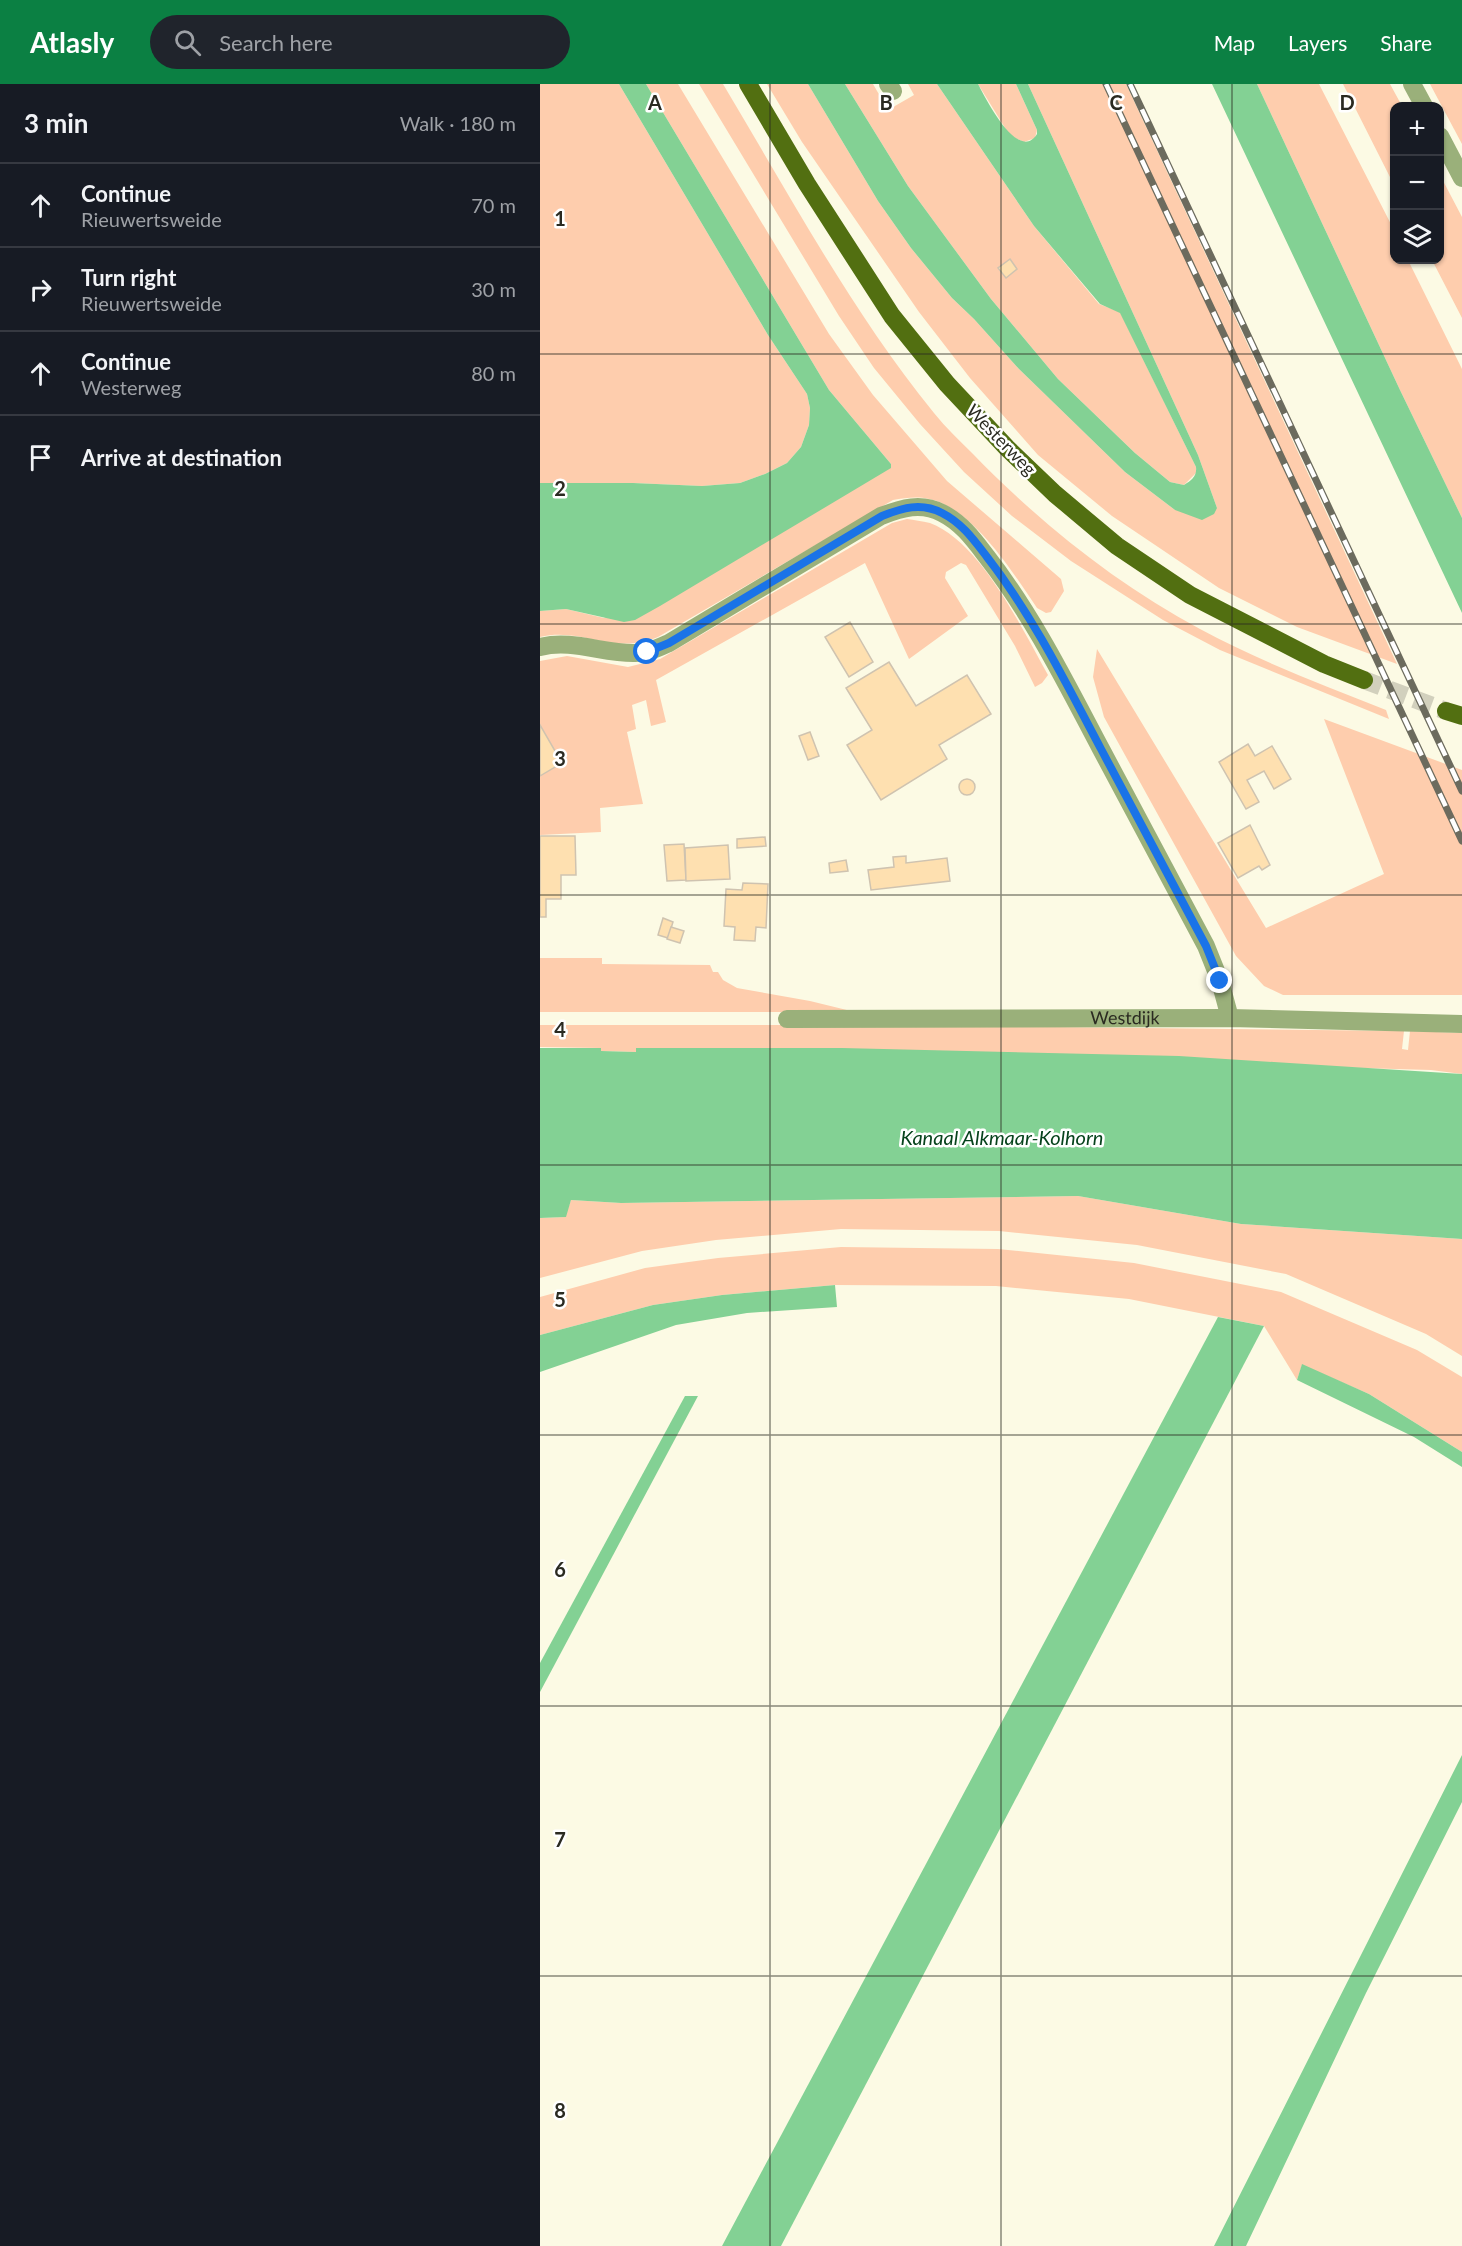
<!DOCTYPE html>
<meta charset="utf-8">
<style>
:root{--surface:#171b24;--page:#20242c;--text:#f1f3f6;--muted:#9ea1a6;--line:#363941;--accent:#0b8043}
body{margin:0;font-family:Lato,sans-serif;background:var(--page);color:var(--text)}
.controls{position:absolute;right:18px;top:18px;display:grid;overflow:hidden;border-radius:12px;box-shadow:0 2px 4px #0004}
.controls button{width:54px;height:54px;display:grid;place-items:center;padding:0;border:0;border-bottom:2px solid var(--line);background:var(--surface);color:var(--text);font:30px sans-serif}
.stop{position:absolute;width:18px;height:18px;margin:-14px;border:4px solid #1a73e8;border-radius:50%;background:#fff}
.stop.end{background:#1a73e8;border-color:#fff;box-shadow:0 2px 6px #0008}
.list{margin:0;padding:0;list-style:none}
h2{display:flex;justify-content:space-between;align-items:center;height:78px;margin:0;padding:0 24px;font-size:26px}
h2 small{font-size:20px;font-weight:400;color:var(--muted)}
.list li{display:grid;grid-template-columns:39px 1fr auto;gap:18px;align-items:center;box-sizing:border-box;height:84px;padding:0 24px;border-top:2px solid var(--line)}
.list b{display:block;font-size:22px;white-space:nowrap}
.list p{margin:0;font-size:20px;white-space:nowrap;color:var(--muted)}
.list em{font-size:20px;font-style:normal;color:var(--muted)}
.icon{flex:none;width:33px;height:33px;fill:none;stroke:currentColor;stroke-width:2;stroke-linecap:round;stroke-linejoin:round}
.map{position:relative;flex:none;width:922px;height:2162px;overflow:hidden}
header{display:flex;align-items:center;gap:36px;box-sizing:border-box;height:84px;padding:0 30px;background:var(--accent);color:#fff}
header strong{font-size:28px}
nav{display:flex;gap:33px;margin-inline-start:auto;font-size:21px}
.search{width:420px;height:54px;background:var(--page);display:flex;align-items:center;gap:15px;box-sizing:border-box;padding:0 21px;border-radius:33px;color:var(--muted);font-size:22px}
main{display:flex}
aside{flex:1;background:var(--surface)}
.map>svg:first-child{display:block}
.green{fill:#fecdad}
.water{fill:#83d194}
.building{fill:#fee0b0;stroke:#cfc3b0;stroke-width:1.5}
.lines{fill:none;stroke-linecap:round;stroke-linejoin:round}
.primary-tunnel{stroke:#d2d0bd;stroke-width:18;stroke-dasharray:18 9;stroke-linecap:butt}
.street{stroke:#9ab07a;stroke-width:18}
.primary{stroke:#526f11;stroke-width:18}
.rail-casing{stroke:#6c6b5e;stroke-width:7}
.rail{stroke:#fff;stroke-width:4.5;stroke-dasharray:14;stroke-linecap:butt}
.route{stroke:#1a73e8;stroke-width:8}
.grid{fill:none;stroke:#2a2a21;stroke-width:1.5;stroke-opacity:0.55}
.labels{text-anchor:middle;stroke-width:5;stroke-linejoin:round;paint-order:stroke}
.street-label{font-size:18px;fill:#2a2a21;stroke:#fff}
.water-label{font-size:20px;font-style:italic;fill:#06431c;stroke:#fff}
.grid-label{font-size:20px;text-anchor:middle;font-weight:bold;fill:#2a2a21;stroke:#fff;stroke-width:5;stroke-linejoin:round;paint-order:stroke}
</style>
<header>
<strong>Atlasly</strong>
<div class="search"><svg class="icon" aria-label="search" viewBox="0 0 24 24"><circle cx="10" cy="10" r="6"/><path d="M15 15l6 6"/></svg>Search here</div>
<nav><a>Map</a><a>Layers</a><a>Share</a></nav>
</header>
<main>
<aside>
<h2>3 min<small>Walk · 180 m</small></h2>
<ul class="list">
<li><svg class="icon" aria-label="ahead" viewBox="0 0 24 24"><path d="M12 20V5M6 11l6-6 6 6"/></svg><div><b>Continue</b><p>Rieuwertsweide</p></div><em>70 m</em></li>
<li><svg class="icon" aria-label="right" viewBox="0 0 24 24"><path d="M7 20v-9h11M14 6l5 5-5 5"/></svg><div><b>Turn right</b><p>Rieuwertsweide</p></div><em>30 m</em></li>
<li><svg class="icon" aria-label="ahead" viewBox="0 0 24 24"><path d="M12 20V5M6 11l6-6 6 6"/></svg><div><b>Continue</b><p>Westerweg</p></div><em>80 m</em></li>
<li><svg class="icon" aria-label="arrive" viewBox="0 0 24 24"><path d="M6 21V4h12l-3 4 3 4H6"/></svg><div><b>Arrive at destination</b></div></li>
</ul>
</aside>
<div class="map">
<svg width="922" height="2162" viewBox="0 0 922 2162">
<rect width="100%" height="100%" fill="#fcfae4"/>
<g class="green">
<polygon points="0,0 79,0 228,251 267,310 270,324 269,341 261,363 247,379 225,390 200,399 162,402 93,399 0,399"/>
<path d="M106,0H138L289,250L333,311L407,397L521,495L524,507L511,528L506,529L497,524C474,490 432,423 389,415C377,412 365,414 353,416L118,553C72,572 43,543 0,553V527L26,525L64,534L351,380L289,306Z"/>
<path d="M159,0H183C250,112 312,228 394,329C406,344 420,357 433,370C499,438 576,500 660,545C719,577 783,601 846,626L849,635L680,566L623,536L531,477L472,432L424,388L380,340L334,284L299,232Z"/>
<polygon points="227,0 268,0 338,117 371,164 412,214 434,235 479,285 585,388 635,426 677,424 658,371 488,0 586,0 857,580 757,543 679,504 572,432 498,371 430,294 379,228 262,58"/>
<polygon points="305,0 333,0 348,26 374,11 368,0 397,0 494,142 559,220 580,228 656,383 656,389 644,401 630,398 595,369 518,295 451,215 368,102"/>
<polygon points="438,0 476,0 497,46 495,54 484,58 470,52"/>
<polygon points="717,0 779,0 854,146 854,176 868,176 922,285 922,434 860,306"/>
<polygon points="803,0 850,0 862,22 854,22 854,101"/>
<polygon points="890,0 922,0 922,60"/>
<polygon points="900,91 922,133 922,234 892,176 900,176"/>
<path d="M367,435C374,436 382,437 390,439C441,458 482,545 508,591L502,599L495,603L475,562L426,481L421,479L406,488L405,494L428,532L369,575L325,479L116,596L126,638L111,642L106,616L92,621L96,645L87,648L103,720L60,724L61,748L0,751V577L27,572L88,583L120,575L352,439Z"/>
<polygon points="557,565 726,844 844,790 784,635 922,686 922,911 743,911 724,902 696,872 564,633 553,593"/>
<polygon points="0,874 62,874 62,880 170,881 173,888 178,888 183,896 197,904 270,917 315,928 0,928"/>
<polygon points="0,941 342,941 864,947 862,965 868,966 870,947 922,949 922,990 891,986 96,964 96,968 60,967 60,964 0,963"/>
<polygon points="538,1112 701,1140 922,1155 922,1272 886,1250 746,1190 597,1161 459,1147 301,1145 176,1156 102,1167 0,1194 0,1134 25,1133 31,1116 81,1119"/>
<polygon points="301,1163 458,1165 594,1179 741,1208 877,1266 922,1293 922,1368 829,1310 762,1281 757,1296 724,1242 589,1215 456,1202 295,1201 182,1211 113,1221 0,1251 0,1213 105,1184 178,1174"/>
</g>
<g class="water">
<polygon points="79,0 106,0 289,306 351,380 351,384 120,522 95,536 84,538 26,525 0,527 0,399 93,399 162,402 200,399 225,390 247,379 261,363 269,341 270,324 267,310 228,251"/>
<path d="M268,0H305L368,102L451,215L518,295L595,369L630,398L644,401C652,396 657,392 656,383L580,229L560,220L494,142L397,0H438C445,13 478,80 497,50V46L476,0H488L658,371L677,424L674,430L662,436L635,426L585,388L479,285L434,235L412,214L371,164L338,117Z"/>
<polygon points="672,0 717,0 860,306 922,434 922,529"/>
<polygon points="0,964 61,964 61,967 96,968 96,964 302,964 639,972 922,990 922,1155 701,1140 538,1112 81,1119 31,1116 26,1133 0,1134"/>
<polygon points="295,1201 297,1223 207,1229 136,1241 0,1288 0,1251 113,1221 182,1211"/>
<polygon points="678,1233 724,1242 241,2162 182,2162"/>
<polygon points="762,1280 829,1310 922,1368 922,1383 874,1353 757,1296"/>
<polygon points="145,1312 158,1312 0,1608 0,1579"/>
<polygon points="922,1671 922,1718 826,1909 706,2162 674,2162"/>
</g>
<g class="building">
<polygon points="470,175 477,185 466,194 458,184"/>
<polygon points="310,538 333,578 309,593 285,553"/>
<polygon points="349,578 376,622 427,591 451,630 399,661 407,675 341,716 307,661 332,646 306,604"/>
<polygon points="0,641 22,679 0,692"/>
<polygon points="270,648 279,672 268,676 259,652"/>
<polygon points="708,660 715,672 732,662 751,695 734,705 724,687 707,696 719,718 706,725 679,678"/>
<circle cx="427" cy="703" r="8"/>
<polygon points="710,741 730,781 722,786 719,782 698,794 678,759"/>
<polygon points="0,752 35,752 36,791 21,791 21,815 6,815 6,833 0,833"/>
<polygon points="225,753 226,762 197,764 197,755"/>
<polygon points="144,760 146,796 127,797 124,761"/>
<polygon points="188,761 190,795 146,797 145,764"/>
<polygon points="366,772 366,779 407,774 410,797 331,806 328,786 354,783 353,773"/>
<polygon points="306,776 308,787 290,789 289,779"/>
<polygon points="203,799 228,800 226,844 216,843 215,857 194,856 195,843 184,842 186,805 202,806"/>
<polygon points="123,834 133,838 128,854 118,851"/>
<polygon points="131,843 144,847 140,859 127,855"/>
</g>
<g class="lines">
<polyline class="primary-tunnel" points="824,596 906,627"/>
<g class="street">
<polyline points="348,0 353,7"/>
<polyline points="872,0 884,22"/>
<polyline points="900,52 922,94"/>
<path d="M0,563C31,555 62,569 93,569C106,570 118,564 129,559L341,432C362,424 381,418 402,429C422,439 434,456 447,473C493,532 526,599 561,665C596,731 631,796 666,862L680,897L690,934"/>
<path id="s1" d="M247,935L690,934L922,940"/>
</g>
<g class="primary">
<polyline points="208,0 267,100 352,232 407,300 467,364 515,410 577,462 650,511 784,580 824,596"/>
<polyline points="906,627 922,632"/>
</g>
<defs>
<g id="rail">
<polyline points="566,0 922,757"/>
<polyline points="590,0 922,707"/>
</g>
</defs>
<use href="#rail" class="rail-casing"/>
<use href="#rail" class="rail"/>
</g>
<g class="lines">
<path class="route" d="M107,568L129,559L342,432C362,424 381,418 402,429C422,439 434,456 447,473C493,532 526,599 561,665C596,731 631,796 666,862L680,897"/>
</g>
<path class="grid" d="M230,0V2162M461,0V2162M692,0V2162M0,270H922M0,540H922M0,811H922M0,1081H922M0,1351H922M0,1622H922M0,1892H922"/>
<g class="labels">
<g class="street-label">
<text transform="translate(461 356) rotate(46)" y="6">Westerweg</text>
<text dy="6" stroke="none"><textPath href="#s1" startOffset="338">Westdijk</textPath></text>
</g>
<g class="water-label">
<text x="462" y="1061">Kanaal Alkmaar-Kolhorn</text>
</g>
</g>
<g class="grid-label">
<text x="115" y="26">A</text>
<text x="346" y="26">B</text>
<text x="576" y="26">C</text>
<text x="807" y="26">D</text>
<text x="20" y="142">1</text>
<text x="20" y="412">2</text>
<text x="20" y="682">3</text>
<text x="20" y="953">4</text>
<text x="20" y="1223">5</text>
<text x="20" y="1493">6</text>
<text x="20" y="1763">7</text>
<text x="20" y="2034">8</text>
</g>
</svg>
<div class="controls">
<button>+</button>
<button>−</button>
<button><svg class="icon" aria-label="layers" viewBox="0 0 24 24"><path d="M12 4l9 5-9 5-9-5zM3 14l9 5 9-5"/></svg></button>
</div>
<div class="stop" style="left:107px;top:568px"></div>
<div class="stop end" style="left:680px;top:897px"></div>
</div>
</main>
